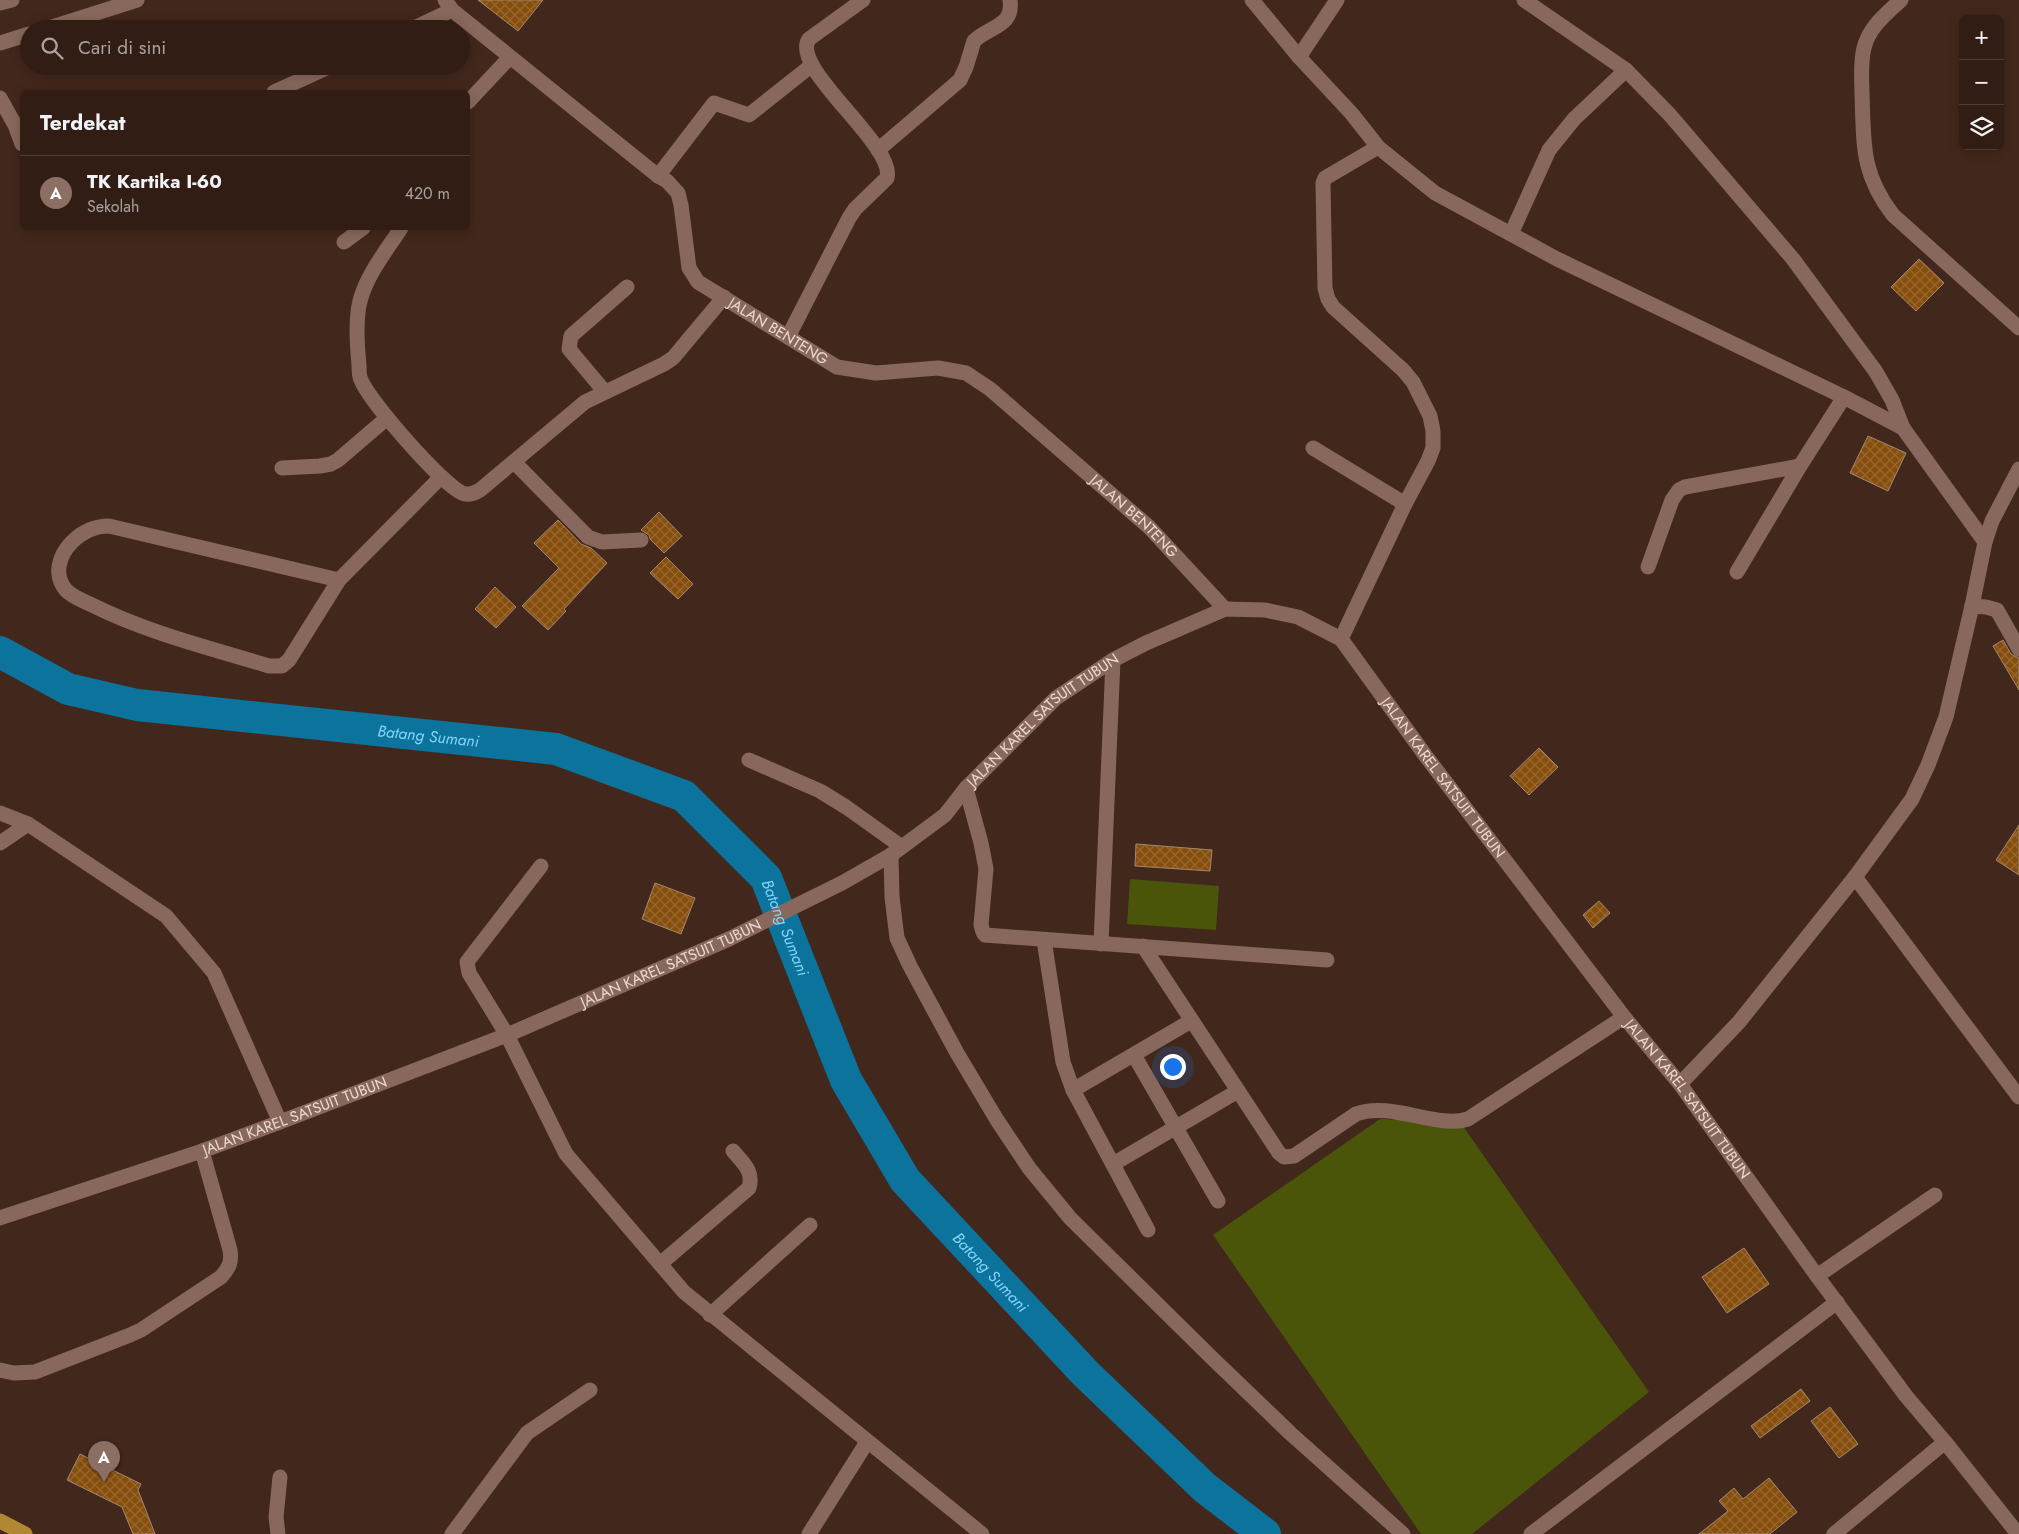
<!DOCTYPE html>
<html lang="id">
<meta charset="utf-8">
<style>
:root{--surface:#321d15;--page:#3a261e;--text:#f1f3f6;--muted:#a8a2a0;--line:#4d3b34;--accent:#b45309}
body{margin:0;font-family:Jost,sans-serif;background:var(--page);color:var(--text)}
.controls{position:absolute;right:15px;top:15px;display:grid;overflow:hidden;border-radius:8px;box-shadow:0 2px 12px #0003}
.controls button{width:45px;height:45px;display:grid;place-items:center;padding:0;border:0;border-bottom:1px solid var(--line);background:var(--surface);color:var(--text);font:25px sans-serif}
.you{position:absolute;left:1172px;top:1066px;width:18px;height:18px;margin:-12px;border:4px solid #fff;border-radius:50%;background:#1a73e8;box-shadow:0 0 0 8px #1a73e833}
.badge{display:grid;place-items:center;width:32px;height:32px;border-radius:50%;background:var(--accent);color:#fff;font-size:16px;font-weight:700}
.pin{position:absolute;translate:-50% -41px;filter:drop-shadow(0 1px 2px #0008)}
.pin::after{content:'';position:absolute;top:26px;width:18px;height:15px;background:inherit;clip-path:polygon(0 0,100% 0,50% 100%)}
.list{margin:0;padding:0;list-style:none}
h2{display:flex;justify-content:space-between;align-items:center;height:65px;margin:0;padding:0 20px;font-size:21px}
h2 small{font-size:16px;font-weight:400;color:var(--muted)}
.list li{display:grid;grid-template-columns:32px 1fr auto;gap:15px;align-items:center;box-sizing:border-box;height:75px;padding:0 20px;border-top:1px solid var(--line)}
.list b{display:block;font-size:19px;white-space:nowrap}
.list p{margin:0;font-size:16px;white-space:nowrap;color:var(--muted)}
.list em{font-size:16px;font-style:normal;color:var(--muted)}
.icon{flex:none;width:28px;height:28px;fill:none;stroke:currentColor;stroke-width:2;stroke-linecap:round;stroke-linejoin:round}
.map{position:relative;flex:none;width:2019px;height:1534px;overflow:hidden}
.search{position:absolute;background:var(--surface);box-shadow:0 2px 12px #0003;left:20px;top:20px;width:450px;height:55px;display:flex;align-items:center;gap:12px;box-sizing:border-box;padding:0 18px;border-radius:28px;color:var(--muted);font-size:19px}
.panel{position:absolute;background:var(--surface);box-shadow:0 2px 12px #0003;left:20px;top:90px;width:450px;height:140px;border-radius:8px}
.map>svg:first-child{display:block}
.garden{fill:#4a550a}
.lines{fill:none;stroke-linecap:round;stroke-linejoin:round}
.river{stroke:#0c749c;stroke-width:32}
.building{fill:url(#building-cross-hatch);stroke:#a28872}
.minor{stroke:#88685c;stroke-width:15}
.highway{stroke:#b08732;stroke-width:15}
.labels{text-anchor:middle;stroke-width:4;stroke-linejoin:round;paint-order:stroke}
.street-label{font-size:15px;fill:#ecdad3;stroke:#20140f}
.water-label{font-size:16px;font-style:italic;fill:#85d4fc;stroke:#20140f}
</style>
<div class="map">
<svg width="2019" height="1534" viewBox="0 0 2019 1534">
<defs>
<pattern id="building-cross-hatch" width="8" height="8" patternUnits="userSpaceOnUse" patternTransform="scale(1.25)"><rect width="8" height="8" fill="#864e0c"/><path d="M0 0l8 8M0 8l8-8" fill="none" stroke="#97672e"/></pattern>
</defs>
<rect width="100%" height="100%" fill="#42271c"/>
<g class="garden">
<polygon points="1130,879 1219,886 1216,930 1127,924"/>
<polygon points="1380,1119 1460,1122 1649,1392 1472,1534 1421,1534 1213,1235"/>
</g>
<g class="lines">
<path class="river" id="s1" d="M0,652L68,689L137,705L556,749L684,796L766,878L846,1080L905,1180L1085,1373L1205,1488L1265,1534"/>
</g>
<g class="building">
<polygon points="478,0 543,0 518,31"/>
<polygon points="1919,259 1944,283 1916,311 1891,287"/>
<polygon points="1868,436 1906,453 1888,491 1850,473"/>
<polygon points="659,512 682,536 664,553 650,539 649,535 641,530"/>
<polygon points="558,520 581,544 591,548 607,563 564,609 566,611 548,630 522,606 559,568 534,543"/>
<polygon points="666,557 693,584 678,599 650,573"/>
<polygon points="495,587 516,607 496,628 475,609"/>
<polygon points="2003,640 2011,654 2019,658 2019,690 1993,646"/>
<polygon points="1539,748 1558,767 1529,795 1510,776"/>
<polygon points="2019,825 2019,875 1996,860"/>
<polygon points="1136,844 1212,850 1210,871 1135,866"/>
<polygon points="655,883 695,898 681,934 642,919"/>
<polygon points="1599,901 1610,913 1593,928 1583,915"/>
<polygon points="1744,1248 1769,1284 1727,1313 1702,1277"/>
<polygon points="1801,1389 1810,1401 1760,1438 1751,1426"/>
<polygon points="1830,1407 1858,1444 1839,1458 1811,1421"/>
<polygon points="80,1454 141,1484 138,1490 155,1534 133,1534 122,1507 67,1480"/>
<polygon points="1769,1478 1797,1512 1770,1534 1699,1534 1728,1511 1719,1501 1734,1488 1743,1499"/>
</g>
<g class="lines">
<g class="minor">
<path id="s2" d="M445,0L452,10L658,176L667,181L678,193L681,205L689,268L698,282L837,367L876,373L938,368L966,373L990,389L1149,527L1225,609"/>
<polyline points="1252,0 1299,57 1352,114 1378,147 1435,193 1557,259 1844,397 1903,428 1985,542"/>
<polyline points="1524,0 1626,70 1670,115 1793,259 1876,372 1892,400 1903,428"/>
<path d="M1901,0C1886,14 1869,27 1864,48C1860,63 1862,80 1862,95C1864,145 1861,173 1893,215L2019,328"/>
<polyline points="0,3 12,0"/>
<polyline points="46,29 137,0"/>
<polyline points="412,29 452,10"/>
<polyline points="0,43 29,34"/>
<polyline points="1299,57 1337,0"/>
<polyline points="274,92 331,66"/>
<polyline points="0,98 15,125 22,144"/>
<polyline points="468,102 510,57"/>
<path d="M878,150L960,80L966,67L974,41C989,26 1014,27 1010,0"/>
<polyline points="658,176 714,103 749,115 812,65"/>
<path d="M401,228C387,250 367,274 360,301C355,320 357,345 359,365C359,370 359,376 361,380C370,402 441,483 462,493C469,496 475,493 480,490L585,402L664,364L673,358L724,297"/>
<polyline points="1511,234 1549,150 1574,119 1626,70"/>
<polyline points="344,242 363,228"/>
<path d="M788,337L849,218L855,209L887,178C896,145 789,68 809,39L863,0"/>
<polyline points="605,392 569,349 571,336 627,287"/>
<polyline points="1313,448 1405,504"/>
<polyline points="514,462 588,537 602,542 641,540"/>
<polyline points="282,468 320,466 331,464 338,460 387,418"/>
<polyline points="1648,567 1672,500 1679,490 1685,487 1800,466"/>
<polyline points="1737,572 1800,466 1844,397"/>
<path d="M339,580L109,526C94,526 82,532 72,542C59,555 53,575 66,590C72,597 84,601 92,605C148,633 210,648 269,666H282L289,660L339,580L441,477"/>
<polyline points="1972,606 1986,607 1997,610 2019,649"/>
<polyline points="1341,639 1405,504 1428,461 1433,448 1433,431 1430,416 1413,382 1403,370 1333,307 1328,299 1325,288 1323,183 1325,178 1378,147"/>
<polyline points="749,760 820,791 846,807 902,847"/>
<polyline points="966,788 981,843 986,869 981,925 983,932 985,935 1327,960"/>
<polyline points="0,813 28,824 166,916 214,973 280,1122"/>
<polyline points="0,843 28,824"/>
<polyline points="891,855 892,897 897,938 910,966 957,1053 997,1120 1029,1168 1070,1218 1211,1357 1290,1433 1403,1534"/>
<polyline points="541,866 470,958 467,962 469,973 507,1035 566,1154 684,1292 982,1534"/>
<polyline points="1855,877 2019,1097"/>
<polyline points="1044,940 1063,1062 1073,1090 1148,1230"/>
<polyline points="1101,944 1113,660"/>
<path d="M1143,946L1279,1153L1284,1157L1294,1156L1356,1114C1392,1101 1436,1129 1468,1119L1624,1017"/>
<polyline points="1134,1055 1218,1201"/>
<polyline points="1680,1084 1739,1022 1855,877 1912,799 1928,765 1946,717 1972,606 1985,542 1992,521 2019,469"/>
<polyline points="1073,1090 1191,1021"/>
<polyline points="1113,1164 1238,1091"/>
<path id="s3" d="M0,1218L202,1151L280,1122L507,1035L729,939L842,883L891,855L945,815L966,788L1056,698L1113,660L1146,643L1225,609L1265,610L1298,617L1341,639L1425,755L1624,1017L1680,1084L1817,1276L1906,1396L1945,1442L2018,1534"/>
<path d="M660,1264L749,1188C754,1171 743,1163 733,1151"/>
<polyline points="1817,1276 1935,1195"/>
<polyline points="710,1315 810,1225"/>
<path d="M0,1370L14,1373L35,1372L130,1335L141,1330L221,1277C229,1268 232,1262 230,1250L202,1151"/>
<polyline points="278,1534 276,1517 280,1477"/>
<polyline points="452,1534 527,1433 590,1390"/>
<polyline points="809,1534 867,1442"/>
<polyline points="1531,1534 1837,1302"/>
<polyline points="1834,1534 1945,1442"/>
</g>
<polyline class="highway" points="0,1521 25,1534"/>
</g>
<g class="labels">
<g class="street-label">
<text dy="5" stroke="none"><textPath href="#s2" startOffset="490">JALAN BENTENG</textPath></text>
<text dy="5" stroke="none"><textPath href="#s2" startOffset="910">JALAN BENTENG</textPath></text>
<text dy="5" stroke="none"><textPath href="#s3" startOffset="1168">JALAN KAREL SATSUIT TUBUN</textPath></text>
<text dy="5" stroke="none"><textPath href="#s3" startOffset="1678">JALAN KAREL SATSUIT TUBUN</textPath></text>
<text dy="5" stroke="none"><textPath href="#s3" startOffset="718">JALAN KAREL SATSUIT TUBUN</textPath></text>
<text dy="5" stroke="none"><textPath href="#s3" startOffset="2082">JALAN KAREL SATSUIT TUBUN</textPath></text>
<text dy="5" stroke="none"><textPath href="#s3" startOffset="312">JALAN KAREL SATSUIT TUBUN</textPath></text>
</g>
<g class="water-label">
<text dy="6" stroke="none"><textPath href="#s1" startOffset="441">Batang Sumani</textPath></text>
<text dy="6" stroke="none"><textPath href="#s1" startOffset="875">Batang Sumani</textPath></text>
<text dy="6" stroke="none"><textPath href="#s1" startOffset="1281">Batang Sumani</textPath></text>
</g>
</g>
</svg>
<div class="controls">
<button>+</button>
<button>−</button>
<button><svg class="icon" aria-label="layers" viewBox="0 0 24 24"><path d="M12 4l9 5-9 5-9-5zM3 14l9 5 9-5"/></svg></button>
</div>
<div class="you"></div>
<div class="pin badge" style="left:104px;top:1482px;background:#8d6e63">A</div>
<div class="search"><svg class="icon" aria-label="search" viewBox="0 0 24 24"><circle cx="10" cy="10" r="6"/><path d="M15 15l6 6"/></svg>Cari di sini</div>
<section class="panel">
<h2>Terdekat<small></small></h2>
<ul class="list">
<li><span class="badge" style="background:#8d6e63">A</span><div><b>TK Kartika I-60</b><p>Sekolah</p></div><em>420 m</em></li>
</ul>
</section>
</div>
